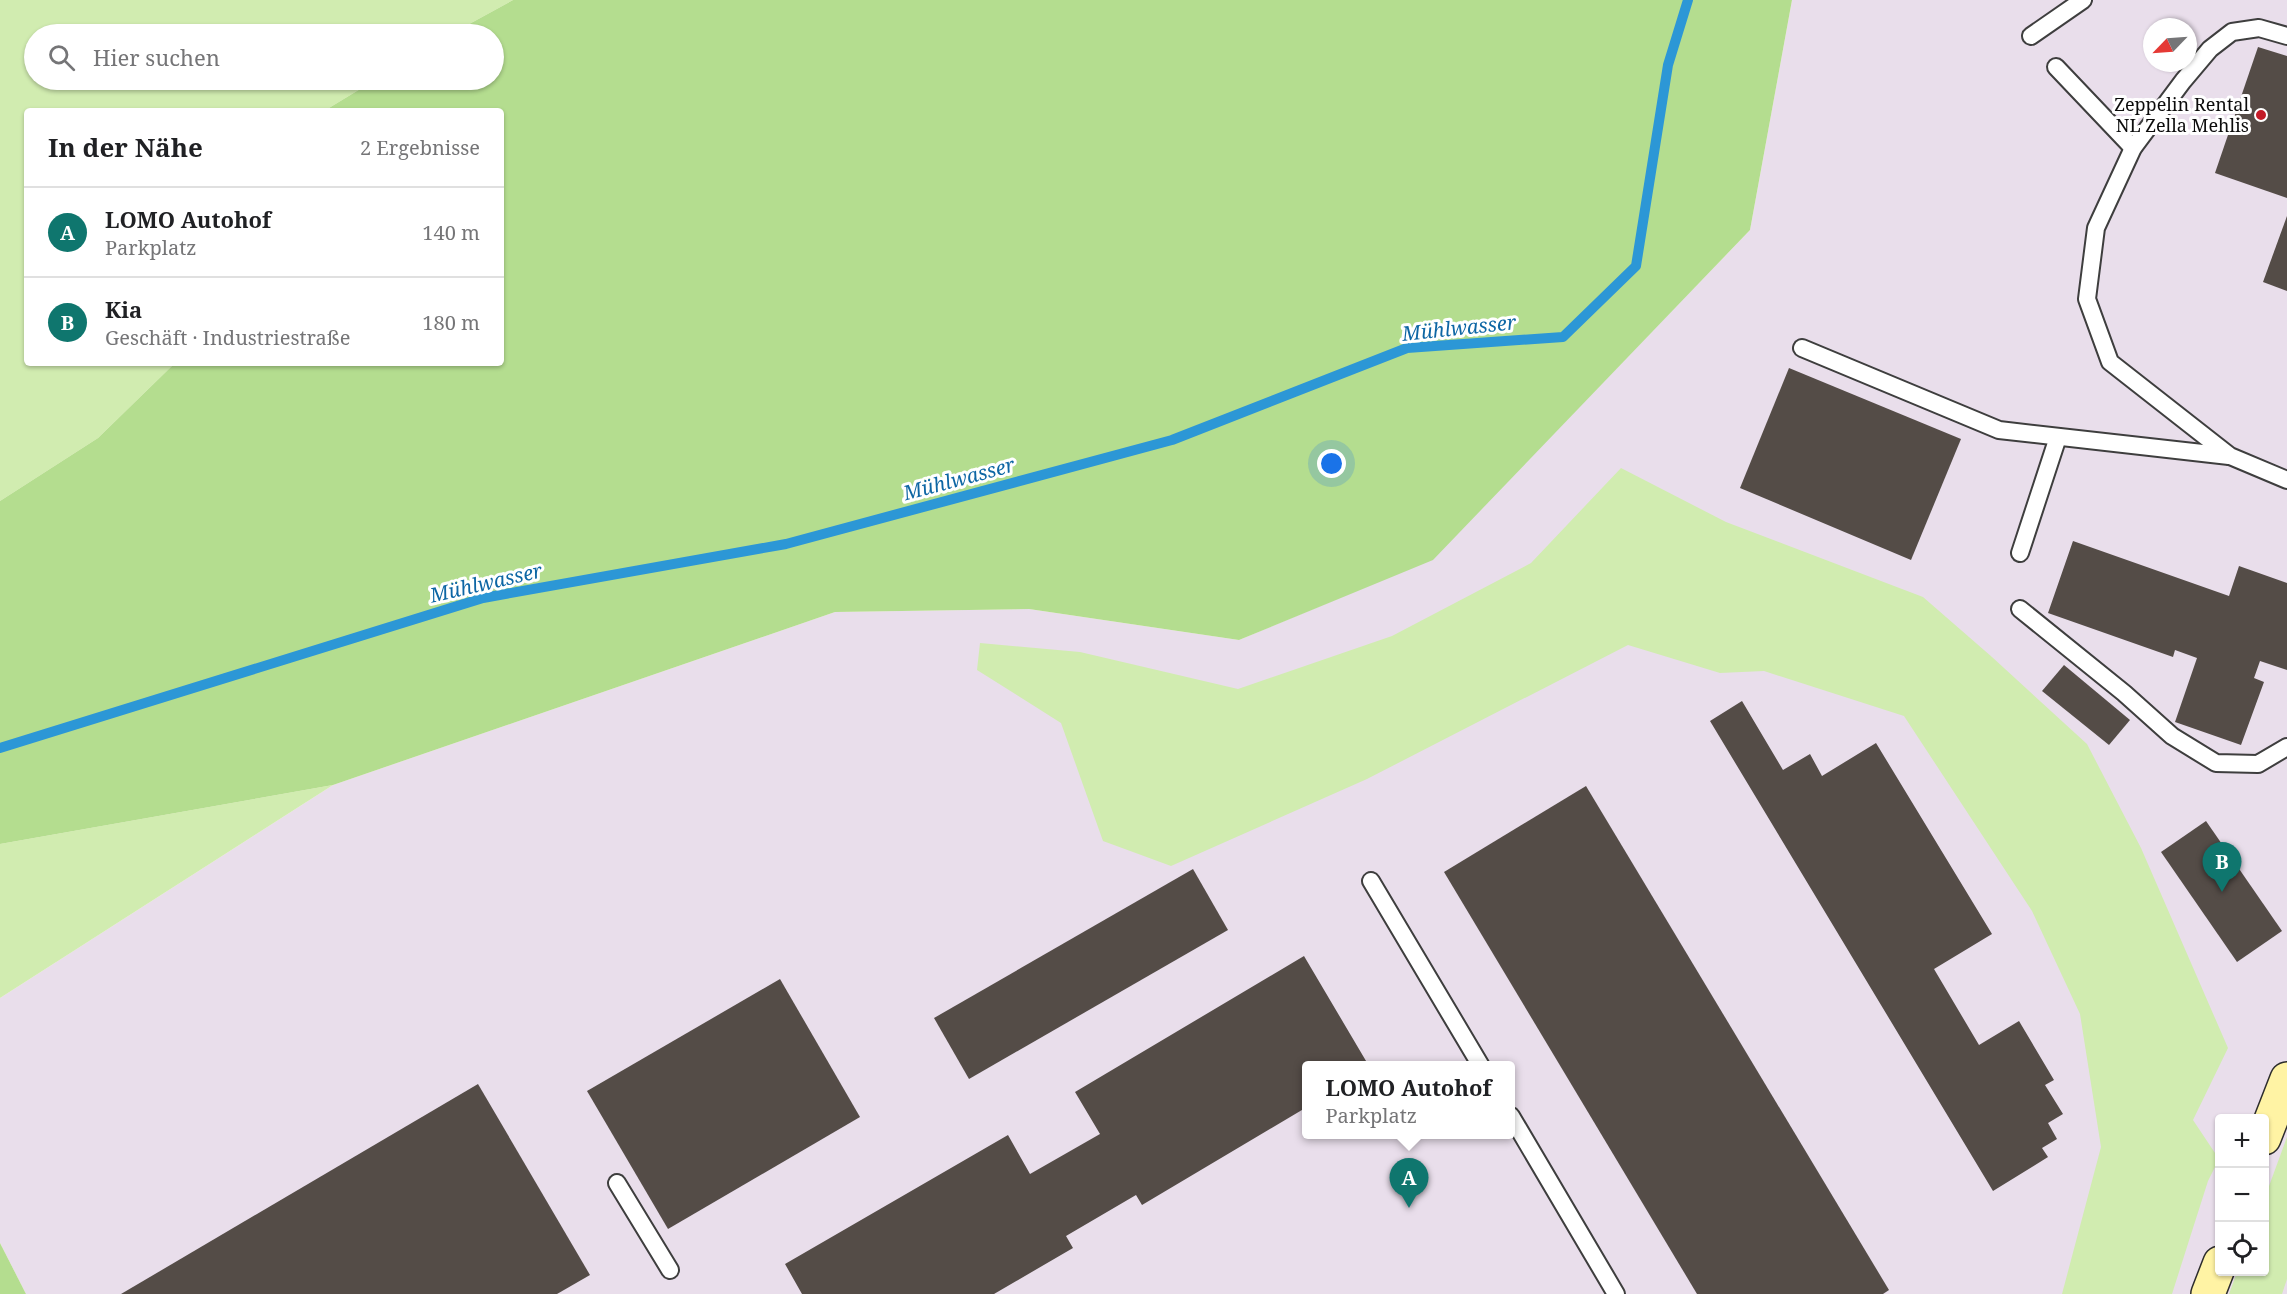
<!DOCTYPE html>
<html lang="de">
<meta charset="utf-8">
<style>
:root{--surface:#fff;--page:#f2f2f2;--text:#202124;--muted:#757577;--line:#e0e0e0;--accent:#0f766e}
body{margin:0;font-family:"Noto Serif",serif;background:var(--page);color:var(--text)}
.controls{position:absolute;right:18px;bottom:18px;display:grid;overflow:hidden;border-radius:6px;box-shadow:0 2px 4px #0004}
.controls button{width:54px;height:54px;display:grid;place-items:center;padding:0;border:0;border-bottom:2px solid var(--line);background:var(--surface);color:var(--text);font:30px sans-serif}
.compass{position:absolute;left:2143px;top:18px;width:54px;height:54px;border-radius:50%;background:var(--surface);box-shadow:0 2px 4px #0004;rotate:245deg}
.you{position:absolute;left:1332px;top:464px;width:21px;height:21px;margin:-15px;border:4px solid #fff;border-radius:50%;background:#1a73e8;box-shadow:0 0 0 9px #1a73e833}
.badge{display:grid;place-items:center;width:39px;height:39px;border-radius:50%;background:var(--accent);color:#fff;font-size:20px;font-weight:700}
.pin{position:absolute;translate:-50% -50px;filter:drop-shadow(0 2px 3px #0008)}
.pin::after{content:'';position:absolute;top:32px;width:21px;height:18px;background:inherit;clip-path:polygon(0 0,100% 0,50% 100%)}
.popup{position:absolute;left:1302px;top:1061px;width:213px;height:78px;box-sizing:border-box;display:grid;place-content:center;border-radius:6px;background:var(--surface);filter:drop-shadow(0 2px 4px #0005);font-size:20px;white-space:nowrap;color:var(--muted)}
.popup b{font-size:22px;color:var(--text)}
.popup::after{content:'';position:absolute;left:50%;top:100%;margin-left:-12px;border:12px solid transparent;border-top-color:var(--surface)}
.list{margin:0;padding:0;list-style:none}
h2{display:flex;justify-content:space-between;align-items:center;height:78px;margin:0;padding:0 24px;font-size:26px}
h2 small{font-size:20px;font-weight:400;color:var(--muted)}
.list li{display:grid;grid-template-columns:39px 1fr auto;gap:18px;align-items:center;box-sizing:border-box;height:90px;padding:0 24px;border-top:2px solid var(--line)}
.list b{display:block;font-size:22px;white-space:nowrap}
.list p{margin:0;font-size:20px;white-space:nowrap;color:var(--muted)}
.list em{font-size:20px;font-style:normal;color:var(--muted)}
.icon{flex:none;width:33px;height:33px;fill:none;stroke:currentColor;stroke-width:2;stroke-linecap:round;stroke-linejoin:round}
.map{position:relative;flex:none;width:2287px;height:1294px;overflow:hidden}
.search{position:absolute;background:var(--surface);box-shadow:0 2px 4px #0004;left:24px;top:24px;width:480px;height:66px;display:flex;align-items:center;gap:15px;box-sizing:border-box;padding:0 21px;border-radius:33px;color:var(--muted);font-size:22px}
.panel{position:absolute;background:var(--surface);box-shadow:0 2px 4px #0004;left:24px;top:108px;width:480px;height:258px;border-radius:6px}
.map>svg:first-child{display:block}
.industrial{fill:#e9deeb;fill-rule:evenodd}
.green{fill:#d1ecb0}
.forest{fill:#b4dd8f}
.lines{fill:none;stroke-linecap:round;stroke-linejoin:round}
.stream{stroke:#2c97d6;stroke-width:10}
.building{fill:#544c47}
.lane-casing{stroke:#3e3e3e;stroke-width:20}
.secondary-casing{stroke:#2d2d2d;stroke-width:36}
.lane{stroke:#fff;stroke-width:16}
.secondary{stroke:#fff3a4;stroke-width:33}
.poi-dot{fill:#c31b27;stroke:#fff;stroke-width:2}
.labels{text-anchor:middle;stroke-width:6;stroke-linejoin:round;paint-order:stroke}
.poi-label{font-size:18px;fill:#0b0b0b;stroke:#fff;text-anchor:end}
.water-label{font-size:20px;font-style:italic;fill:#0d66a4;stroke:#fff}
</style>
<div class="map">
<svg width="2287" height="1294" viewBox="0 0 2287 1294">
<rect width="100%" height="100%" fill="#fffae9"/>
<path class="industrial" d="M1792,0H2287V1294H26L0,1243V998L333,785L835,612L1029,609L1239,640L1433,559L1750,230ZM2152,27H2188V63H2152ZM1307,1066H1511V1134H1307ZM2220,1118H2264V1272H2220Z"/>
<g class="green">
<polygon points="0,0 513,0 451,34 34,34 34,80 375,80 324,111 27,111 27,363 175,363 98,438 0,501"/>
<polygon points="1621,468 1726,522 1923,597 1992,657 2087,744 2141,848 2228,1048 2193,1120 2219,1159 2208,1181 2172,1294 2062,1294 2101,1147 2080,1014 2032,911 1904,716 1764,671 1720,673 1628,645 1367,779 1171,866 1103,841 1061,723 977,670 980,643 1080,652 1238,689 1392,636 1531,563"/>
<polygon points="333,785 0,998 0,844"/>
<polygon points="2287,1137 2287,1279 2282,1294 2229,1294 2237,1272 2264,1272 2265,1197"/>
</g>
<g class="forest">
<polygon points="513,0 1792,0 1750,230 1433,560 1239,640 1029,609 835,612 333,785 0,844 0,501 98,438 175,363 501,363 501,111 324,111 375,80 494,80 494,34 451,34"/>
<polygon points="0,1243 26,1294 0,1294"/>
</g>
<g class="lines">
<polyline class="stream" points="0,748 483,598 786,544 1172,440 1407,348 1563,337 1636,266 1668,65 1688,0"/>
</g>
<g class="building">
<polygon points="2258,47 2287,56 2287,198 2215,173"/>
<polygon points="2287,216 2287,291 2263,282"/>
<polygon points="1789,368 1961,439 1911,560 1740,488"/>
<polygon points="2073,541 2229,596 2239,566 2287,583 2287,670 2260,661 2254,678 2264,682 2241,745 2175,722 2197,658 2175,650 2173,657 2048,613"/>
<polygon points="2064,665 2130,720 2109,745 2042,691"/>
<polygon points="1742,701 1783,770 1810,754 1822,776 1876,743 1992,934 1934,969 1979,1045 2019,1021 2054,1080 2045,1085 2063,1114 2048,1123 2057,1139 2042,1148 2048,1157 1993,1191 1710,721"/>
<polygon points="1586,786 1889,1290 1883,1294 1697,1294 1444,872"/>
<polygon points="2206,821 2282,931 2237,962 2161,852"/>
<polygon points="1193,869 1228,930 969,1079 934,1018"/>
<polygon points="1304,956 1369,1066 1307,1066 1307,1107 1142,1205 1136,1195 1066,1236 1073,1248 994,1294 802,1294 785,1264 1008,1135 1030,1174 1100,1134 1075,1092"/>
<polygon points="780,979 860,1117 668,1229 587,1091"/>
<polygon points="478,1084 590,1275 557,1294 121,1294"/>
</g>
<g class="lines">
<defs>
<g id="lane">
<polyline points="2031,36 2083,0"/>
<polyline points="2287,36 2259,28 2232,32 2210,49 2183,81 2133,148 2096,228 2087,299 2110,362 2230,456 2287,480"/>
<polyline points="2056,67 2133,148"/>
<polyline points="1802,348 1999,430 2229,456"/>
<polyline points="2020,553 2058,437"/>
<polyline points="2020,609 2124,693 2172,736 2216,763 2258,764 2287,747"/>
<polyline points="1371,881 1481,1066"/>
<polyline points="1511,1116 1616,1294"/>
<polyline points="617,1183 670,1270"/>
</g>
<g id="secondary">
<polyline points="2264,1138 2287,1079"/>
<polyline points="2208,1294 2220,1263"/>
</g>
</defs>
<use href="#lane" class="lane-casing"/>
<use href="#secondary" class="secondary-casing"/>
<use href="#lane" class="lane"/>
<use href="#secondary" class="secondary"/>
</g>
<circle class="poi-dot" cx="2261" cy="115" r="6"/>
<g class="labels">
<g class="poi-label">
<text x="2249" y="111">Zeppelin Rental<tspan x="2249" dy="21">NL Zella Mehlis</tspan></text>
</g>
<g class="water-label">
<text transform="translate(1459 328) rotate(-6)" y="7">Mühlwasser</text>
<text transform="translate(959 479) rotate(-15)" y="7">Mühlwasser</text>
<text transform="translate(486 583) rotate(-13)" y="7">Mühlwasser</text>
</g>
</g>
</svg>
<div class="controls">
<button>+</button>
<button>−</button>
<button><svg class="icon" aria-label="locate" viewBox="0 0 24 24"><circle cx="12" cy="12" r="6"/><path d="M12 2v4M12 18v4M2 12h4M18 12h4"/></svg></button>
</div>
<svg class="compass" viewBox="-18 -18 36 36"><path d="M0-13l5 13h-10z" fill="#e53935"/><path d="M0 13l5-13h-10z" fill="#757577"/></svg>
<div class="you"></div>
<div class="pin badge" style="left:1409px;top:1208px">A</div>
<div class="popup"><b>LOMO Autohof</b>Parkplatz</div>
<div class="pin badge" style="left:2222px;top:892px">B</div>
<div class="search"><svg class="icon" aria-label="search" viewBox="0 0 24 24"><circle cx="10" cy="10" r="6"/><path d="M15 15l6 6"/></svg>Hier suchen</div>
<section class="panel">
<h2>In der Nähe<small>2 Ergebnisse</small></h2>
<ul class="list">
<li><span class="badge">A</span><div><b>LOMO Autohof</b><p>Parkplatz</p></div><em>140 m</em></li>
<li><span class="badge">B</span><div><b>Kia</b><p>Geschäft · Industriestraße</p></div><em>180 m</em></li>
</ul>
</section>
</div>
